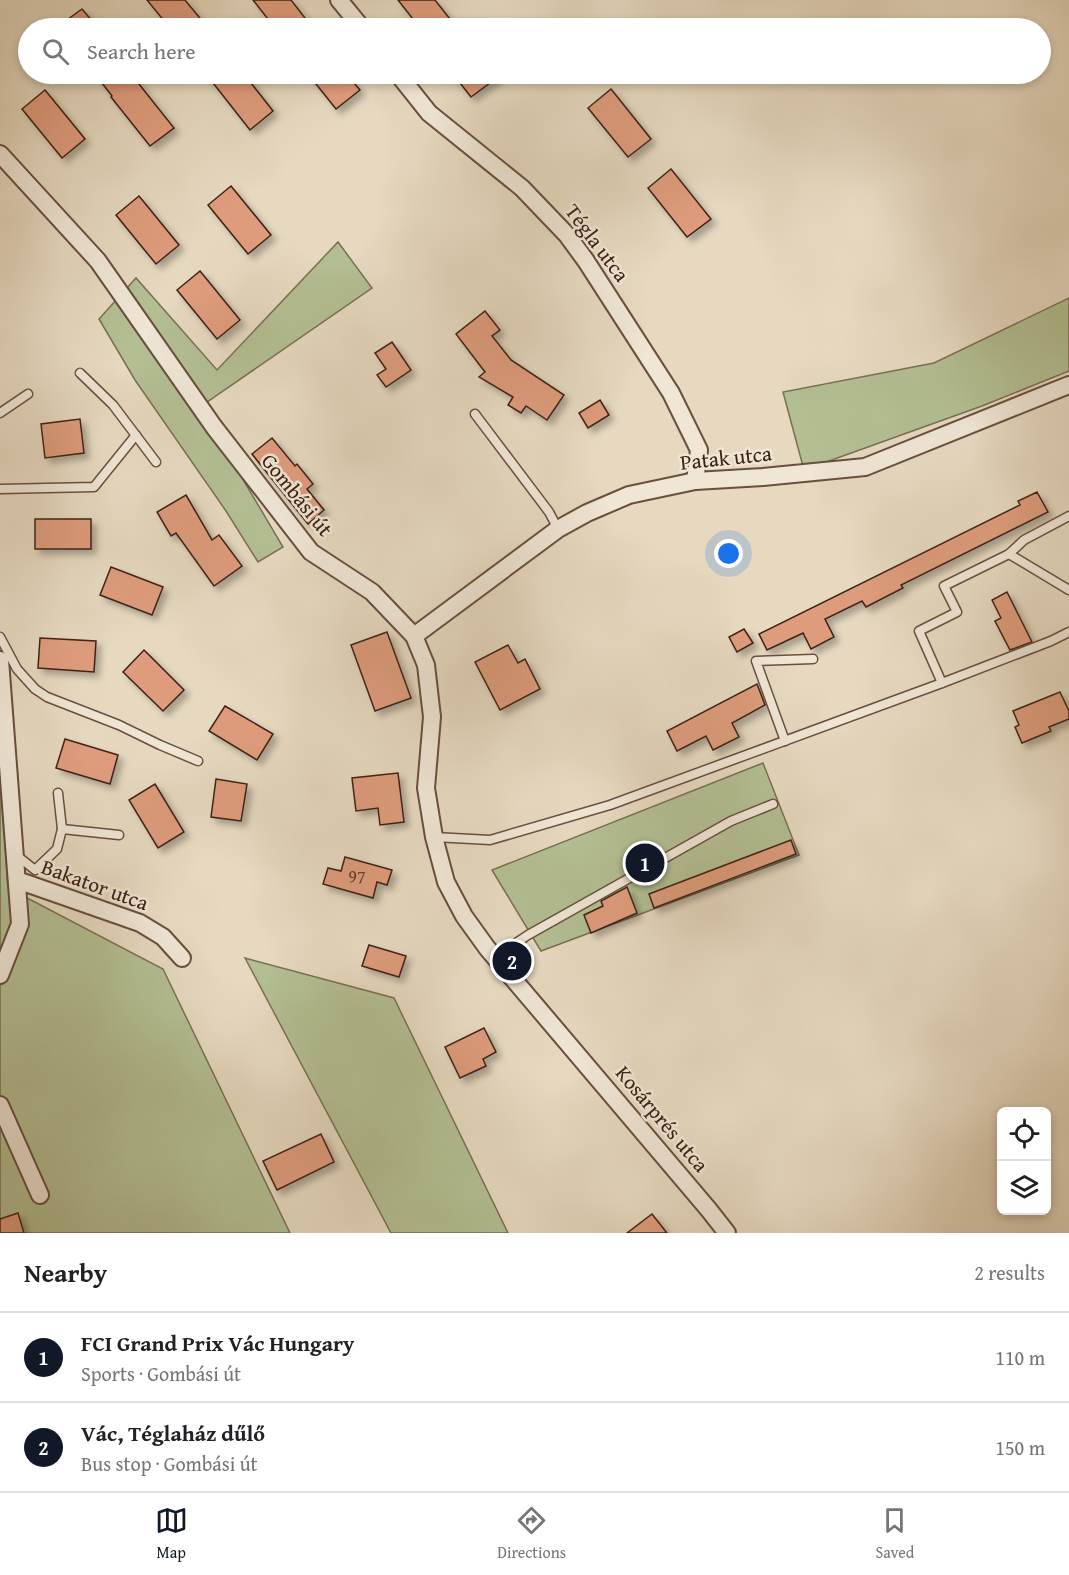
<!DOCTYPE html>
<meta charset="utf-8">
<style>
:root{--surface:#fff;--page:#f2f2f2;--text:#202124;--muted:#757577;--line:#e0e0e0;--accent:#111827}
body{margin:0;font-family:"Gentium Book Plus",serif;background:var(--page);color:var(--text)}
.controls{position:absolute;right:18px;bottom:18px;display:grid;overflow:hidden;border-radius:9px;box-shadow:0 3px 9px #0003}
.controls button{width:54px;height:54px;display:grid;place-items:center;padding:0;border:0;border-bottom:2px solid var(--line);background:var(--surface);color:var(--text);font:30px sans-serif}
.you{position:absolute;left:729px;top:554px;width:21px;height:21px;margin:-15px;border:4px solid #fff;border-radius:50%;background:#1a73e8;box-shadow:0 0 0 9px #1a73e833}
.badge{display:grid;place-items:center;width:39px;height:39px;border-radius:50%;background:var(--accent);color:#fff;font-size:20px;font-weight:700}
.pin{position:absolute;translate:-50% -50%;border:3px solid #fff;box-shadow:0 2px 6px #0006}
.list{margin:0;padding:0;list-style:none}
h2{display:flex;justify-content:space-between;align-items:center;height:78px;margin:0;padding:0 24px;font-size:26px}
h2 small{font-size:20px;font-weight:400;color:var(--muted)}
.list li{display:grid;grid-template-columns:39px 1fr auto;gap:18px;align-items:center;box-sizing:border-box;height:90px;padding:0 24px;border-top:2px solid var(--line)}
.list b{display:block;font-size:22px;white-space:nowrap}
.list p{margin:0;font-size:20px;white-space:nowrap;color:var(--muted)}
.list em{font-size:20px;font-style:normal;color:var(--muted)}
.icon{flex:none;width:33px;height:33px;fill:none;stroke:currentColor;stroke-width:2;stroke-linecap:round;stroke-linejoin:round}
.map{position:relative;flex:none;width:1069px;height:1233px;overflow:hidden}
.search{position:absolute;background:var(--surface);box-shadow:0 3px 9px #0003;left:18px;right:18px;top:18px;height:66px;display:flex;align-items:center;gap:15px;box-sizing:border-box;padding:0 21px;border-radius:33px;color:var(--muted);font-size:22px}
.sheet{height:258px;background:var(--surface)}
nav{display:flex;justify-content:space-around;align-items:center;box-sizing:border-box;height:84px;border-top:2px solid var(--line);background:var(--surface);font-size:16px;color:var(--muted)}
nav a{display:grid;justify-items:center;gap:3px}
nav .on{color:var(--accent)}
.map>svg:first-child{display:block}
.green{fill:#b3bf93;stroke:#787053;stroke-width:1.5}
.building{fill:#de9c7c;stroke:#3e2113;stroke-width:1.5;filter:url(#shadow)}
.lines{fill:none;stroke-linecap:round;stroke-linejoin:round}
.service-casing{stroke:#684f3e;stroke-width:11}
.minor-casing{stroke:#684f3e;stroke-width:20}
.service{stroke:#efe6d6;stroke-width:8}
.minor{stroke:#efe6d6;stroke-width:16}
.labels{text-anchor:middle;stroke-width:5;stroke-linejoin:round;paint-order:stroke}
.number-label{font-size:18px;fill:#66402d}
.street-label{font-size:21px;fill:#3e2113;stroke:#efe6d6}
</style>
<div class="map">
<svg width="1069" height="1233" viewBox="0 0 1069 1233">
<defs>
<filter id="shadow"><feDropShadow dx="5" dy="5" stdDeviation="3" flood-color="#0004"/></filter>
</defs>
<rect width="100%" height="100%" fill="#e6d9c0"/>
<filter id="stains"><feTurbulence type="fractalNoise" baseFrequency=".00333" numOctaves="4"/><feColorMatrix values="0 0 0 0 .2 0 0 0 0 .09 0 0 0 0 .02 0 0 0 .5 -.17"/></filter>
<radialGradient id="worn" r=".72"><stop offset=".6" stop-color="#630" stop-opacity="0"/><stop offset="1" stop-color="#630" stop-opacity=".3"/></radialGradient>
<g class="green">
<polygon points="338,242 372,288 200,407 283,547 258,562 226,511 135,380 99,319 136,278 217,370"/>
<polygon points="1069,298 1069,371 982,406 804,470 783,392 934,363"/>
<polygon points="763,763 799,855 541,951 492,870"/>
<polygon points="0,774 8,888 163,969 290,1233 0,1233"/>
<polygon points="245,958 394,998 508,1233 391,1233"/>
</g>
<g class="building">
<polygon points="147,0 185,0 208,28 170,28"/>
<polygon points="253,0 291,0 305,18 291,28 275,28"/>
<polygon points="398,0 435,0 457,28 420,28"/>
<polygon points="82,9 98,28 56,28"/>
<polygon points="95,74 131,74 174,128 150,146 111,97 112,96"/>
<polygon points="206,74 244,74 273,111 250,130"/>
<polygon points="308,74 346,74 360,90 336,109"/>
<polygon points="453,74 502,74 471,97"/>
<polygon points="611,89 651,139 628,157 588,108"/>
<polygon points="45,90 85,139 62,158 22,109"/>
<polygon points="671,169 711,219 687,237 648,188"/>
<polygon points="231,186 271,235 248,254 208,205"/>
<polygon points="139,196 179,245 156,264 116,215"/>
<polygon points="200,271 240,320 217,339 177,290"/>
<polygon points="485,311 500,330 492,336 511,360 564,395 547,420 526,406 521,413 508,405 513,397 479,377 485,372 456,334"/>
<polygon points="392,342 411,370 386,387 377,375 386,369 375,353"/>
<polygon points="600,400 609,415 588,428 579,413"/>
<polygon points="80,419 84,453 45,458 41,424"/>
<polygon points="272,438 295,466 297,464 313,484 307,489 324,510 308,524 252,454"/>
<polygon points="1037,492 1048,512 901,585 903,588 866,607 862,601 825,619 834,637 811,649 803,633 767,650 759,634 1020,505 1018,501"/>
<polygon points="186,495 212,540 219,535 242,566 214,586 176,533 171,536 157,512"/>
<rect x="35" y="519" width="56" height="30"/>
<polygon points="111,567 163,587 152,615 100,595"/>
<polygon points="1007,592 1032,642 1010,650 995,621 1001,618 992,600"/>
<polygon points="744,629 753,643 737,652 729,637"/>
<polygon points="387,632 411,698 375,711 351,645"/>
<polygon points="40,638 96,641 94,672 38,668"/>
<polygon points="508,645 518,663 525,659 540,689 500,710 475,662"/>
<polygon points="144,650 184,690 163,711 123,672"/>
<polygon points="757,684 765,705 732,723 739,737 713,750 706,736 677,751 667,731"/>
<polygon points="1060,692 1069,711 1069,719 1049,727 1051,731 1022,743 1015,727 1019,725 1013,711"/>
<polygon points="225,706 273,734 257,760 209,731"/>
<polygon points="65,739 118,755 110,784 56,768"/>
<polygon points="398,773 404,822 380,825 378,808 356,811 352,778"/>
<polygon points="216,779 247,784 241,821 211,817"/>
<polygon points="155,784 184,832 158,848 129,800"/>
<polygon points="791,840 796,854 654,908 649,894"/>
<polygon points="345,857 392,870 387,885 377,882 373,898 323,884 328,868 341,871"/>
<polygon points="627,887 637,913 591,933 584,915 603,906 601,901"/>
<polygon points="369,945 406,956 399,977 362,966"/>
<polygon points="484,1028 496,1052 483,1059 486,1066 460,1078 445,1047"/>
<polygon points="321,1134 334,1162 277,1190 263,1161"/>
<polygon points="18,1213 24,1233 0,1233 0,1219"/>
<polygon points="652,1214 667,1233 627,1233"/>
</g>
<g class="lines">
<defs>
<g id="service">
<polyline points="80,373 113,405 156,462"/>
<polyline points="0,413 28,394"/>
<polyline points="475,414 549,512 558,529"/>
<polyline points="0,489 94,487 136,435"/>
<polyline points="1009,554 1069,590"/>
<polyline points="0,637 17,669 35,689 47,697 119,725 160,745 198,761"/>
<polyline points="942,683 919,631 957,612 944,586 1009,554 1024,540 1069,516"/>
<polyline points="785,741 756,661 813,659"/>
<polyline points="62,829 119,835"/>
<polyline points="434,837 490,840 610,805 942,683 1051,641 1069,632"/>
<polyline points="15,854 35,870 57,849 62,829 58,793"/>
<polyline points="495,957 528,935 731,821 773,804"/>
</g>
<g id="minor">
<polyline points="339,0 362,28"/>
<polyline points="398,74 429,113 522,188 567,235 586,261 671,393 699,450 695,481"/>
<polyline points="0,154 98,261 214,427 311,552 372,592 414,636 426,665 432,717 426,788 434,837 446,882 464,916 487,948 709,1210 727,1233"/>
<polyline points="414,636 558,529 587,513 629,495 695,481 763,477 865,467 1069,385"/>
<polyline points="0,660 20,924 0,975"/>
<polyline points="17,880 140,923 163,937 182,958"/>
<polyline points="0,1105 40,1195"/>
</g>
</defs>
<use href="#service" class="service-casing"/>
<use href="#minor" class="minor-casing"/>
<use href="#service" class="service"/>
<use href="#minor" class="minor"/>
</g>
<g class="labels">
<g class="number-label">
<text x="357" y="883">97</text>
</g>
<g class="street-label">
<text transform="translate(597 243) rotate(53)" y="7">Tégla utca</text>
<text transform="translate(726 458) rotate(-6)" y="7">Patak utca</text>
<text transform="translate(297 495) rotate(51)" y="7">Gombási út</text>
<text transform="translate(95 885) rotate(20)" y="7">Bakator utca</text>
<text transform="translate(662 1119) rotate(50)" y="7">Kosárprés utca</text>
</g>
</g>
<rect width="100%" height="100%" filter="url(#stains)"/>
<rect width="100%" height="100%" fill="url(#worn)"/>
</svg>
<div class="controls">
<button><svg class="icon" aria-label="locate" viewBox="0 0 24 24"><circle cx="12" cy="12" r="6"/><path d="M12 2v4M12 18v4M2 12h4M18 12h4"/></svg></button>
<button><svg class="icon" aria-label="layers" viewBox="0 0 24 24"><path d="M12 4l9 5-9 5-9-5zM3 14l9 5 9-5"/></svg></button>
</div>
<div class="you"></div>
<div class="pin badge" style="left:645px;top:863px">1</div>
<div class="pin badge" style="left:512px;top:961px">2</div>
<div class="search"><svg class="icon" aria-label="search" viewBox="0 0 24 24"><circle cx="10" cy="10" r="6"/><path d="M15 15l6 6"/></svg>Search here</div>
</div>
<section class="sheet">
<h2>Nearby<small>2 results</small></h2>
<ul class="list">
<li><span class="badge">1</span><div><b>FCI Grand Prix Vác Hungary</b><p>Sports · Gombási út</p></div><em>110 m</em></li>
<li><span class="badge">2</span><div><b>Vác, Téglaház dűlő</b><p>Bus stop · Gombási út</p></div><em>150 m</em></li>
</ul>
</section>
<nav>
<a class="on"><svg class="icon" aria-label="map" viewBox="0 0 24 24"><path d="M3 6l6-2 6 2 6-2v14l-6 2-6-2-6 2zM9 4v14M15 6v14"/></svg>Map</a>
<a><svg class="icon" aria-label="directions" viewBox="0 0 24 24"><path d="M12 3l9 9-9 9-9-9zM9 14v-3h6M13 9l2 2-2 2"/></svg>Directions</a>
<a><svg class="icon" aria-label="saved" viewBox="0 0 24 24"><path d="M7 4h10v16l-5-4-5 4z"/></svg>Saved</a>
</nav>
